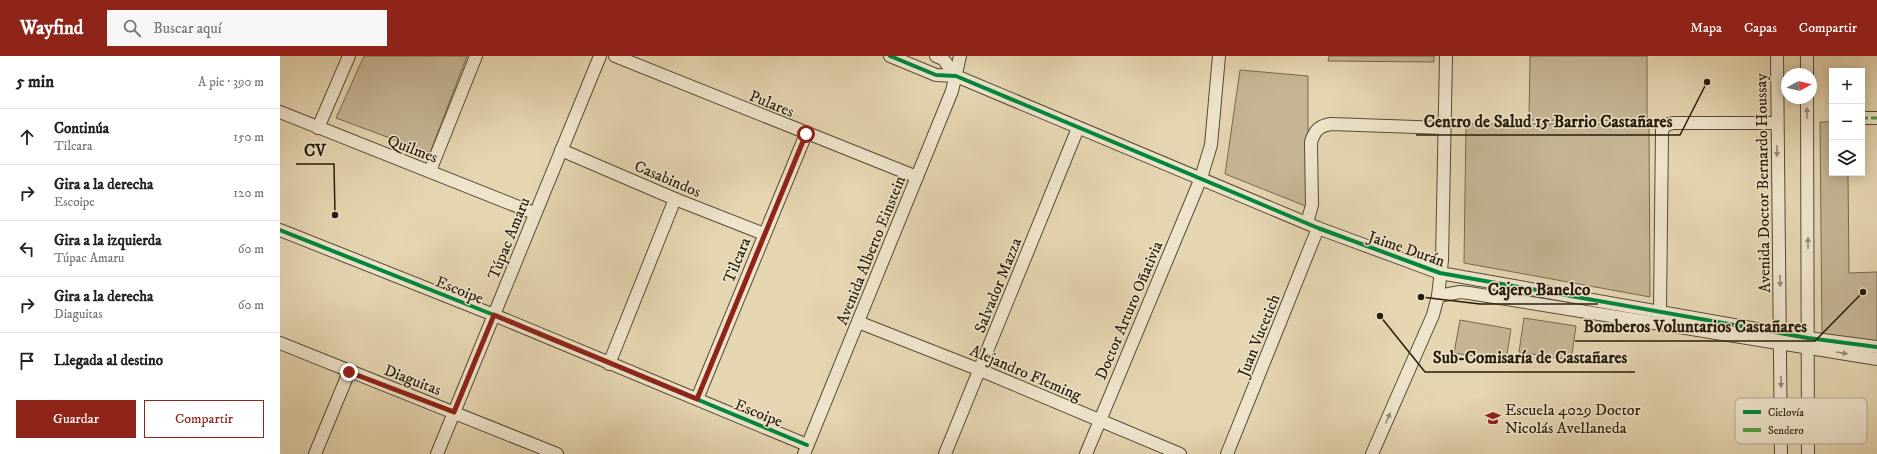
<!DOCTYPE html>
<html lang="es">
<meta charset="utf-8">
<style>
:root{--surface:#fff;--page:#f6f6f6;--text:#202124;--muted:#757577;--line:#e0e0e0;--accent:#8f2418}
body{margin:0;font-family:"IM FELL DW Pica",serif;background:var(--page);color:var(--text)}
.controls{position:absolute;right:12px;top:12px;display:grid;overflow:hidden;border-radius:0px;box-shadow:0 2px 10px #0003}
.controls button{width:36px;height:36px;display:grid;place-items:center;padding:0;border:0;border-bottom:1px solid var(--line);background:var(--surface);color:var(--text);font:20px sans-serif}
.compass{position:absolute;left:1501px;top:12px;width:36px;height:36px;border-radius:50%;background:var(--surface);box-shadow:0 2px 10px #0003;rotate:82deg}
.stop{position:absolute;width:12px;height:12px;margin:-9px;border:3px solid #8f2418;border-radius:50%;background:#fff}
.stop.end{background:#8f2418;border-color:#fff;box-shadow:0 1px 4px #0008}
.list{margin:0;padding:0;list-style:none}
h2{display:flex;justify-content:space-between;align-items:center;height:52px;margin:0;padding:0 16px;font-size:17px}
h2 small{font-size:13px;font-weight:400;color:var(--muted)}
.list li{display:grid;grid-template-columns:26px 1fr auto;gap:12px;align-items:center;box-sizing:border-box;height:56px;padding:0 16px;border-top:1px solid var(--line)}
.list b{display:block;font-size:15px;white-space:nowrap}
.list p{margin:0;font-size:13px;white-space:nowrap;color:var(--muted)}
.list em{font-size:13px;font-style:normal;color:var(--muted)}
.actions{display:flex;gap:8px;padding:12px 16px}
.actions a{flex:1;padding:9px 0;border:1px solid var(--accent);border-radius:0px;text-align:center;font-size:14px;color:var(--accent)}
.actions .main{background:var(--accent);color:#fff}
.icon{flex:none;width:22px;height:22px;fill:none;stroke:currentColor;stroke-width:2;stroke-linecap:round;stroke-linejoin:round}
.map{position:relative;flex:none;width:1597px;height:398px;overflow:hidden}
header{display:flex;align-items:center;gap:24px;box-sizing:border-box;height:56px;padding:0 20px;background:var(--accent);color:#fff}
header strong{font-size:19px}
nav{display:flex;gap:22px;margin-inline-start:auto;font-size:14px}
.search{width:280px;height:36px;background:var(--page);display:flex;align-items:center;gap:10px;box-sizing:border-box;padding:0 14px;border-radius:0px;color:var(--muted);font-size:15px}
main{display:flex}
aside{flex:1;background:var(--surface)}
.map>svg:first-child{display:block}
.green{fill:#c5b594;stroke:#76684f}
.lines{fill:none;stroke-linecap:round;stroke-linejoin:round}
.minor-casing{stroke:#564a34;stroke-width:14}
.minor{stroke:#eee4cc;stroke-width:12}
.quiet{stroke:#51a13e;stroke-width:3;stroke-dasharray:6 3;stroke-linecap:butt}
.cycleway-casing{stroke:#eee4cc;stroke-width:6}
.cycleway{stroke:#00873e;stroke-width:4}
.oneway{fill:#948a75}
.route{stroke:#8f2418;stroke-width:5}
.labels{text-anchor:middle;stroke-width:3;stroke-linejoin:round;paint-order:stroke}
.street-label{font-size:16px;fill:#271b0a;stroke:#eee4cc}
.poi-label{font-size:16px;fill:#271b0a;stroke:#eee4cc;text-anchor:start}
.key{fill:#eee4cc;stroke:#b2a892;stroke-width:1}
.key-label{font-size:11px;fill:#271b0a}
.leader{fill:none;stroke:#271b0a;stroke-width:1.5}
.callout-dot{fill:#271b0a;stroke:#eee4cc;stroke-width:1.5}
.callout-label{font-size:17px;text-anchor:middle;font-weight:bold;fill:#271b0a;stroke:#eee4cc;stroke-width:3;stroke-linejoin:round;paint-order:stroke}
</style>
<header>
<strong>Wayfind</strong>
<div class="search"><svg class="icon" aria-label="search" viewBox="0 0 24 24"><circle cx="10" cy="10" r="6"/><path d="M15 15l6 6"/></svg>Buscar aquí</div>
<nav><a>Mapa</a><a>Capas</a><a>Compartir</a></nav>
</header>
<main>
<aside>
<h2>5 min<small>A pie · 390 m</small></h2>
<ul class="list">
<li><svg class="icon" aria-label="ahead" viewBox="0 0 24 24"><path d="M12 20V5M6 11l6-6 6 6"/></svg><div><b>Continúa</b><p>Tilcara</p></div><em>150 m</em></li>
<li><svg class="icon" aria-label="right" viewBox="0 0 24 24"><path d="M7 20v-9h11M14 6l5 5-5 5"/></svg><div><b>Gira a la derecha</b><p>Escoipe</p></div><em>120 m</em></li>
<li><svg class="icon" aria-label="left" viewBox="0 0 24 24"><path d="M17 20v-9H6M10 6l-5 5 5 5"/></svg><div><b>Gira a la izquierda</b><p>Túpac Amaru</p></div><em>60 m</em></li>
<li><svg class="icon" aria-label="right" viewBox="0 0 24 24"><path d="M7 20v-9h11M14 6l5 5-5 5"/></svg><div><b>Gira a la derecha</b><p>Diaguitas</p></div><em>60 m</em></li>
<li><svg class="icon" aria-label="arrive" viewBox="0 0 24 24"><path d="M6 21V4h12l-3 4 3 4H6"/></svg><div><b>Llegada al destino</b></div></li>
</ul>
<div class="actions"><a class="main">Guardar</a><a>Compartir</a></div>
</aside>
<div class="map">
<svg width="1597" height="398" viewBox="0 0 1597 398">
<rect width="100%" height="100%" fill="#e5d5b0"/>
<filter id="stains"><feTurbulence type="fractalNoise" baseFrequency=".005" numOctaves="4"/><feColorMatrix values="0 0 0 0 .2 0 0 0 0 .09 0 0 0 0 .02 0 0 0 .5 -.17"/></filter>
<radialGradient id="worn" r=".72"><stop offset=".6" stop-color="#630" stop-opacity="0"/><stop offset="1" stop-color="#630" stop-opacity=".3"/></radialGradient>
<g class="green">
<polygon points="84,0 187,0 150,97 56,62"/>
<polygon points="1049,0 1154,0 1154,6 1048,5"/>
<polygon points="1250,0 1367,0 1367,65 1249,64"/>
<polygon points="960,14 1028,20 1028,151 945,118"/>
<polygon points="1540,66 1552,66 1552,117 1568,117 1569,217 1597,216 1597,291 1542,279"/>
<polygon points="1186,68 1369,68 1370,241 1184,207"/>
<polygon points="1244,262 1296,270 1291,304 1239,296"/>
<polygon points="1180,264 1231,273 1226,305 1174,297"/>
</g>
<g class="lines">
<defs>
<g id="minor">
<polyline points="335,0 637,121"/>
<polyline points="610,0 656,19 676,20 1038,172 1160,217 1528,282 1597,291"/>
<polyline points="656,0 663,3 676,20"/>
<polyline points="1497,0 1501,398"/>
<polyline points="1527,18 1527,0"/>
<polyline points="1527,42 1528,398"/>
<polyline points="0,56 254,157"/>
<polyline points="1582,62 1597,62"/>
<polyline points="38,72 69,0"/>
<polyline points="281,94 395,143 484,178"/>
<polyline points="150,115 196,0"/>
<path d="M1027,167L1032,149L1031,86C1035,74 1039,70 1051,68L1164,72"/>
<polyline points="0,174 214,259 527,389"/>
<polyline points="1158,240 1180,236 1189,237 1597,303"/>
<polyline points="1380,255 1382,74 1386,69 1393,67 1497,67"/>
<polyline points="578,266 700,314 900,398"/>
<polyline points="0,287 277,398"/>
<polyline points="329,308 395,143"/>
<polyline points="417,343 526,78"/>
<polyline points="35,398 69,316"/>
<polyline points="157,398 320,0"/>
<polyline points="524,398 672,35 680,0"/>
<polyline points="665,398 798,72"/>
<polyline points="806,398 921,122 931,89 939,0"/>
<polyline points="947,398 1038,172"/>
<polyline points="1092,398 1153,259 1158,240 1162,204 1166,0"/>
</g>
</defs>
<use href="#minor" class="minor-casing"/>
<use href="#minor" class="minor"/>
<polyline class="quiet" points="1582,62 1597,62"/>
<defs>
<g id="cycleway">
<polyline points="610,0 656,19 676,20 1038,172 1160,217 1528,282 1597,291"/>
<polyline points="0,174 214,259 527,389"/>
</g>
</defs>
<use href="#cycleway" class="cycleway-casing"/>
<use href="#cycleway" class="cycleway"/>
</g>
<defs><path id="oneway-solid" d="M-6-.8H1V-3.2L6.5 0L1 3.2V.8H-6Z"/></defs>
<g class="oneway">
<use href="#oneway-solid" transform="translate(1527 57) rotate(-90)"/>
<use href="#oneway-solid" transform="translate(1497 95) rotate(89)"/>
<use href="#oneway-solid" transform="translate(1528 187) rotate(-90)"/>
<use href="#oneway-solid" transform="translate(1500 225) rotate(89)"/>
<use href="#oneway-solid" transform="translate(1562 297) rotate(9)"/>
<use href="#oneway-solid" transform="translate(1501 326) rotate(90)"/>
<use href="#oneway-solid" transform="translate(1108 362) rotate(-66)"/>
</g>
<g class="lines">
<polyline class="route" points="69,316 174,356 214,259 417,343 526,78"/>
</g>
<defs>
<symbol id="school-bare" viewBox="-9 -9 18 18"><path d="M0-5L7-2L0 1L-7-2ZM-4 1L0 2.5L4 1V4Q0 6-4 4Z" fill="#8f2418" stroke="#eee4cc" stroke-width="2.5" paint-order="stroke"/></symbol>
</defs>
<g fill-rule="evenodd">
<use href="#school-bare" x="1202" y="351" width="22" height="22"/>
</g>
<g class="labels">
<g class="street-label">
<text transform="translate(492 47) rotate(22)" y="6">Pulares</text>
<text transform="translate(133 92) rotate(21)" y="6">Quilmes</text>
<text transform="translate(388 122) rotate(23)" y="6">Casabindos</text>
<text transform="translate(1482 127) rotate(-91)" y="6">Avenida Doctor Bernardo Houssay</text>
<text transform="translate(228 182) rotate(-68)" y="6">Túpac Amaru</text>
<text transform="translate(1127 192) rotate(19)" y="6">Jaime Durán</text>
<text transform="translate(590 194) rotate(-68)" y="6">Avenida Alberto Einstein</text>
<text transform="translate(456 204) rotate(-68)" y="6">Tilcara</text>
<text transform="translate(717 229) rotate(-68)" y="6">Salvador Mazza</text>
<text transform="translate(180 233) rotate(22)" y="6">Escoipe</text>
<text transform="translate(848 254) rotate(-67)" y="6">Doctor Arturo Oñativia</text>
<text transform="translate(978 279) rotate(-68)" y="6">Juan Vucetich</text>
<text transform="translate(746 316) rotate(23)" y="6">Alejandro Fleming</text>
<text transform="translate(133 323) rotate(21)" y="6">Diaguitas</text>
<text transform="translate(479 356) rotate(22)" y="6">Escoipe</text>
</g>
<g class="poi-label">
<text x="1225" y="359">Escuela 4029 Doctor<tspan x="1225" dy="18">Nicolás Avellaneda</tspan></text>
</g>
</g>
<rect x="1455" y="342" width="132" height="46" rx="6" class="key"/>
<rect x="1463" y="354" width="18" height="4" fill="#00873e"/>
<rect x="1463" y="372" width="18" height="4" fill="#51a13e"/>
<g class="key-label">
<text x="1488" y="360">Ciclovía</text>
<text x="1488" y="378">Sendero</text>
</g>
<path class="leader" d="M1427 26L1400 79H1136M55 159L54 108H16M1141 241L1200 248H1318M1583 236L1535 285H1295M1100 260L1145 316H1355"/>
<g class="callout-dot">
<circle cx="1427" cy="26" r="4"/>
<circle cx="55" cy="159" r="4"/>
<circle cx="1141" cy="241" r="4"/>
<circle cx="1583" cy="236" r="4"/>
<circle cx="1100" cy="260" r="4"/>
</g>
<g class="callout-label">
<text x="1268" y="71">Centro de Salud 15 Barrio Castañares</text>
<text x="35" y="100">CV</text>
<text x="1259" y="239">Cajero Banelco</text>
<text x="1415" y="276">Bomberos Voluntarios Castañares</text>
<text x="1250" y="307">Sub-Comisaría de Castañares</text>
</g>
<rect width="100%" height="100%" filter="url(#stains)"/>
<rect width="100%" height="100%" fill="url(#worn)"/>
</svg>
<div class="controls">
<button>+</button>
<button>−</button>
<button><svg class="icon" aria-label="layers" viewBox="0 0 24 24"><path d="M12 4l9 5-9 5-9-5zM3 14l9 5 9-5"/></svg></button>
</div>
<svg class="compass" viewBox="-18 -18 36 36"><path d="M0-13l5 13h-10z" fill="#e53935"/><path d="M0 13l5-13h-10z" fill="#757577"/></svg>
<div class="stop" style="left:526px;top:78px"></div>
<div class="stop end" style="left:69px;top:316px"></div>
</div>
</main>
